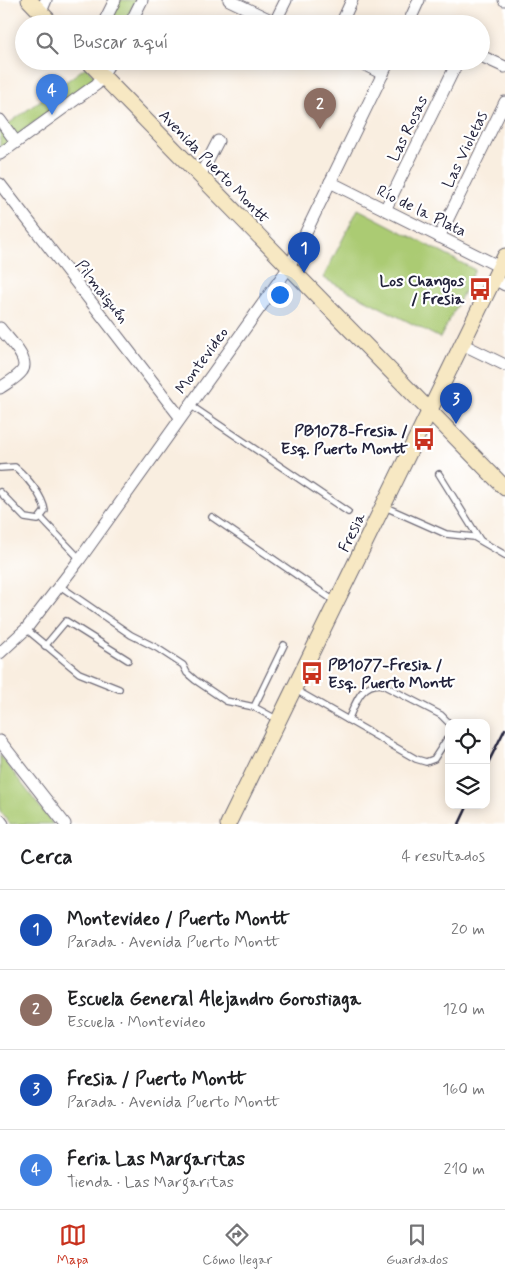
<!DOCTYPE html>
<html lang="es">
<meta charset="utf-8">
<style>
:root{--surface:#fff;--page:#f6f6f6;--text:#202124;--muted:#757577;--line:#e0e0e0;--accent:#c8321e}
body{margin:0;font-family:Mynerve,sans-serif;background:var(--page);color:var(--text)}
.controls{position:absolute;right:15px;bottom:15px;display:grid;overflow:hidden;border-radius:10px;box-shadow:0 2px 12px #0003}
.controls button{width:45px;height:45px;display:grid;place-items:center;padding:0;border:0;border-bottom:1px solid var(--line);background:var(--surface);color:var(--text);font:25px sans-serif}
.you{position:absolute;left:279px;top:294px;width:18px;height:18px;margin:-12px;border:4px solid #fff;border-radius:50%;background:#1a73e8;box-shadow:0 0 0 8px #1a73e833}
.badge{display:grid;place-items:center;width:32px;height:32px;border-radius:50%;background:var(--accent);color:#fff;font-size:16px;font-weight:700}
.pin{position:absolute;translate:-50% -41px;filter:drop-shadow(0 1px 2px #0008)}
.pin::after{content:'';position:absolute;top:26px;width:18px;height:15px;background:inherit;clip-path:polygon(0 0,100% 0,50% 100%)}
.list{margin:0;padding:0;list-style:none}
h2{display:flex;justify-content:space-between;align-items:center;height:65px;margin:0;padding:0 20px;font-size:21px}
h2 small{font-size:16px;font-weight:400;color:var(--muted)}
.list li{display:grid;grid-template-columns:32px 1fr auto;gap:15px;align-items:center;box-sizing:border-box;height:80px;padding:0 20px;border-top:1px solid var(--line)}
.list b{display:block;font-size:19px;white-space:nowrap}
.list p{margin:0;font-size:16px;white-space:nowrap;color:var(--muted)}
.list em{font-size:16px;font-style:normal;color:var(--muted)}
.icon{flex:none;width:28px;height:28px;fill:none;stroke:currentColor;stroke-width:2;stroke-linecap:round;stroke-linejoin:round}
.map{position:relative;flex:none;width:505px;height:824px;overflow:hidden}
.search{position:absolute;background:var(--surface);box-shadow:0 2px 12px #0003;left:15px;right:15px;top:15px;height:55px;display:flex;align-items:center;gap:12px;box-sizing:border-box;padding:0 18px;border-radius:28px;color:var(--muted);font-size:19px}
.sheet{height:385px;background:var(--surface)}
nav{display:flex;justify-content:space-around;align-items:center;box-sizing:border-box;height:70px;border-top:1px solid var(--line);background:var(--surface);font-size:14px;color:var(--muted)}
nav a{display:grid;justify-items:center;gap:2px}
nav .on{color:var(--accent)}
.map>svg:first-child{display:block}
.green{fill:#abcb73;stroke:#667657}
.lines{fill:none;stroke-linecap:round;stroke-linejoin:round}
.lane-casing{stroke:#6d6975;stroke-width:8}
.street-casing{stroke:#6d6975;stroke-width:13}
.secondary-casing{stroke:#6d6975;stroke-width:17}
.lane{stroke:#fff;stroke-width:5.5}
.street{stroke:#fff;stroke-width:11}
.secondary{stroke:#f7e8c3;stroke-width:15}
.rail{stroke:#22223b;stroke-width:2.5}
.labels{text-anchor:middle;stroke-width:4.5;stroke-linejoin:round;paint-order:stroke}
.street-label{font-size:16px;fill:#22223b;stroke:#fff}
.poi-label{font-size:16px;font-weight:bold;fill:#22223b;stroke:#fff;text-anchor:end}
</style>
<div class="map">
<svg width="505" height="824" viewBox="0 0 505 824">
<rect width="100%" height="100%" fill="#fff"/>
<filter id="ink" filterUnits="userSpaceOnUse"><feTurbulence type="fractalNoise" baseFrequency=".02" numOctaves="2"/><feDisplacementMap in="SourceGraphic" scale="10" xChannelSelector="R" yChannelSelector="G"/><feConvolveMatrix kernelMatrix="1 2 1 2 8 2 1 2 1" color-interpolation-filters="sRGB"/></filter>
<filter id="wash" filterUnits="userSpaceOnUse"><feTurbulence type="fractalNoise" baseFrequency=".0096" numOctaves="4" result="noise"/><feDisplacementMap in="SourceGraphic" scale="20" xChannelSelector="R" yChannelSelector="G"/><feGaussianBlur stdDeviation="1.12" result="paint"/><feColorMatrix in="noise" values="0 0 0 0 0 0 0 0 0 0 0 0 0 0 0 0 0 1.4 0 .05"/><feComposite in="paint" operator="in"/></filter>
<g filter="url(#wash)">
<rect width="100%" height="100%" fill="#f9eee0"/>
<g class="green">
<polygon points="120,0 136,0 124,24 108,24"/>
<polygon points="86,67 95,77 0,148 0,130"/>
<polygon points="358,209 475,270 440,338 323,278"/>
<polygon points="0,755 53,824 10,824 0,811"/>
</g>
</g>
<g filter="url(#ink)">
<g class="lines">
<defs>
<g id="lane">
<polyline points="190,405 348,512"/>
<path d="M0,468L15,467C27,477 43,496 45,511L38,520L25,518L0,492"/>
<polyline points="439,474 480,540"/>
<polyline points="383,506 446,534 474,537 505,555"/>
<polyline points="212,517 336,602"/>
<polyline points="41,518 80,559"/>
<polyline points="60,586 131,635 157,648 183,665 187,673 195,680 226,701 254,707"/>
<polyline points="26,629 79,673 119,689"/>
<polyline points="45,646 66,621 128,660"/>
<polyline points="294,689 416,759 426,762 434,759 449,736"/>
<polyline points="278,720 254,707 284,645"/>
<path d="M348,720C356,703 360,684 381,684L441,715L449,723"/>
</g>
<g id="street">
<polyline points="229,0 279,24"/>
<polyline points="504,0 505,0"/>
<polyline points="41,12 46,0"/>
<polyline points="275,22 286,0"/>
<polyline points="103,24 115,0"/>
<polyline points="130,24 142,0"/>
<polyline points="341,24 352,0"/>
<polyline points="408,24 419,0"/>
<polyline points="481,56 505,67"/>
<polyline points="357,61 383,74"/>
<polyline points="0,120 16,142"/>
<polyline points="0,154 97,84 111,61"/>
<polyline points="200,176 218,141"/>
<polyline points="330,182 500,267"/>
<polyline points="0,184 180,417"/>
<polyline points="385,210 458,61"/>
<polyline points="439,237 505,102"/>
<polyline points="494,279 505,285"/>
<path d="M0,328C7,338 31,359 22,371C17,378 7,383 0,388"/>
<polyline points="462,344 505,365"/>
<polyline points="0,653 26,629 80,559 289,267 389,61"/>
<polyline points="0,741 65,824"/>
<polyline points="0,820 3,824"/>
</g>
<g id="secondary">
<polyline points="29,0 52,24"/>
<polyline points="88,61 505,488"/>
<polyline points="228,824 505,256"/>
</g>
</defs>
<use href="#lane" class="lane-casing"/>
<use href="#street" class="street-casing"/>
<use href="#secondary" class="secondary-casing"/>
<use href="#lane" class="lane"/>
<use href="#street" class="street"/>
<use href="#secondary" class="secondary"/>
<g class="rail">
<polyline points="486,767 505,729"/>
<polyline points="459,824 468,805"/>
</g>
</g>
</g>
<defs>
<symbol id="bus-bare" viewBox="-9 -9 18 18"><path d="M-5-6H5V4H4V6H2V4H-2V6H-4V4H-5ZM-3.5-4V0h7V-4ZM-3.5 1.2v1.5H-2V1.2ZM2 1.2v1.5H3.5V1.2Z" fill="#c8321e" stroke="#fff" stroke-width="2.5" paint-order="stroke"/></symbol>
</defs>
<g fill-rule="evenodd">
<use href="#bus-bare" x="464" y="273" width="32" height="32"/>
<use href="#bus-bare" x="408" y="423" width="32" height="32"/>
<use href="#bus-bare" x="296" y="657" width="32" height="32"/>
</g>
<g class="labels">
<g class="street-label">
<text transform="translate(407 128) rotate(-64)" y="6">Las Rosas</text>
<text transform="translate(464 149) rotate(-64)" y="6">Las Violetas</text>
<text transform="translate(215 166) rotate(46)" y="6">Avenida Puerto Montt</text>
<text transform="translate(422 210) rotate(26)" y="6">Río de la Plata</text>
<text transform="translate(103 291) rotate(52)" y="6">Pilmaiquén</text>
<text transform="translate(201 360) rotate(-54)" y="6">Montevideo</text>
<text transform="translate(351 532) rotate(-64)" y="6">Fresia</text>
</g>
<g class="poi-label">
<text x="464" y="286">Los Changos<tspan x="464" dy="18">/ Fresia</tspan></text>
<text x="408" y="436">PB1078-Fresia /<tspan x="408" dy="18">Esq. Puerto Montt</tspan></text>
<text x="328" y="670" text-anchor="start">PB1077-Fresia /<tspan x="328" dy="18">Esq. Puerto Montt</tspan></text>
</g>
</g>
</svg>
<div class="controls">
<button><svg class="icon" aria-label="locate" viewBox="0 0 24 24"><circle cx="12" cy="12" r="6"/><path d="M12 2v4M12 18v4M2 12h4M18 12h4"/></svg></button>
<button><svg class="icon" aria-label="layers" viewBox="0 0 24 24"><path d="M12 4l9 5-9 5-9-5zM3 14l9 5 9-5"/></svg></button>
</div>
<div class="you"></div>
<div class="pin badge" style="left:304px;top:273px;background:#1a4fb4">1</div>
<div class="pin badge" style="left:320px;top:129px;background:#8d6e63">2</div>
<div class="pin badge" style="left:456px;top:424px;background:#1a4fb4">3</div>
<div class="pin badge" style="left:52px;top:115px;background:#3f7fe0">4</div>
<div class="search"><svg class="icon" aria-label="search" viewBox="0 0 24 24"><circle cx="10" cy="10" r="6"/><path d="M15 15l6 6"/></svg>Buscar aquí</div>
</div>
<section class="sheet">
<h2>Cerca<small>4 resultados</small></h2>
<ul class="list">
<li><span class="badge" style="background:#1a4fb4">1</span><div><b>Montevideo / Puerto Montt</b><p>Parada · Avenida Puerto Montt</p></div><em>20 m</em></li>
<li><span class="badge" style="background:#8d6e63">2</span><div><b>Escuela General Alejandro Gorostiaga</b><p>Escuela · Montevideo</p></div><em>120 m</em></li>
<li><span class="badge" style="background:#1a4fb4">3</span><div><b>Fresia / Puerto Montt</b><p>Parada · Avenida Puerto Montt</p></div><em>160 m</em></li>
<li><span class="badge" style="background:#3f7fe0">4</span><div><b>Feria Las Margaritas</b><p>Tienda · Las Margaritas</p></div><em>210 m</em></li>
</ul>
</section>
<nav>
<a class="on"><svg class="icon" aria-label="map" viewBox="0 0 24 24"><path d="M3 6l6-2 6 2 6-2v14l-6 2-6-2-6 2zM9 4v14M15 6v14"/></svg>Mapa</a>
<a><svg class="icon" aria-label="directions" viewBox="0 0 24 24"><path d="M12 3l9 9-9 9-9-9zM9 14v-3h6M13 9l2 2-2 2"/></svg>Cómo llegar</a>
<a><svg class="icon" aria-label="saved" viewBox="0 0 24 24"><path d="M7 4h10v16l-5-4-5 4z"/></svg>Guardados</a>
</nav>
